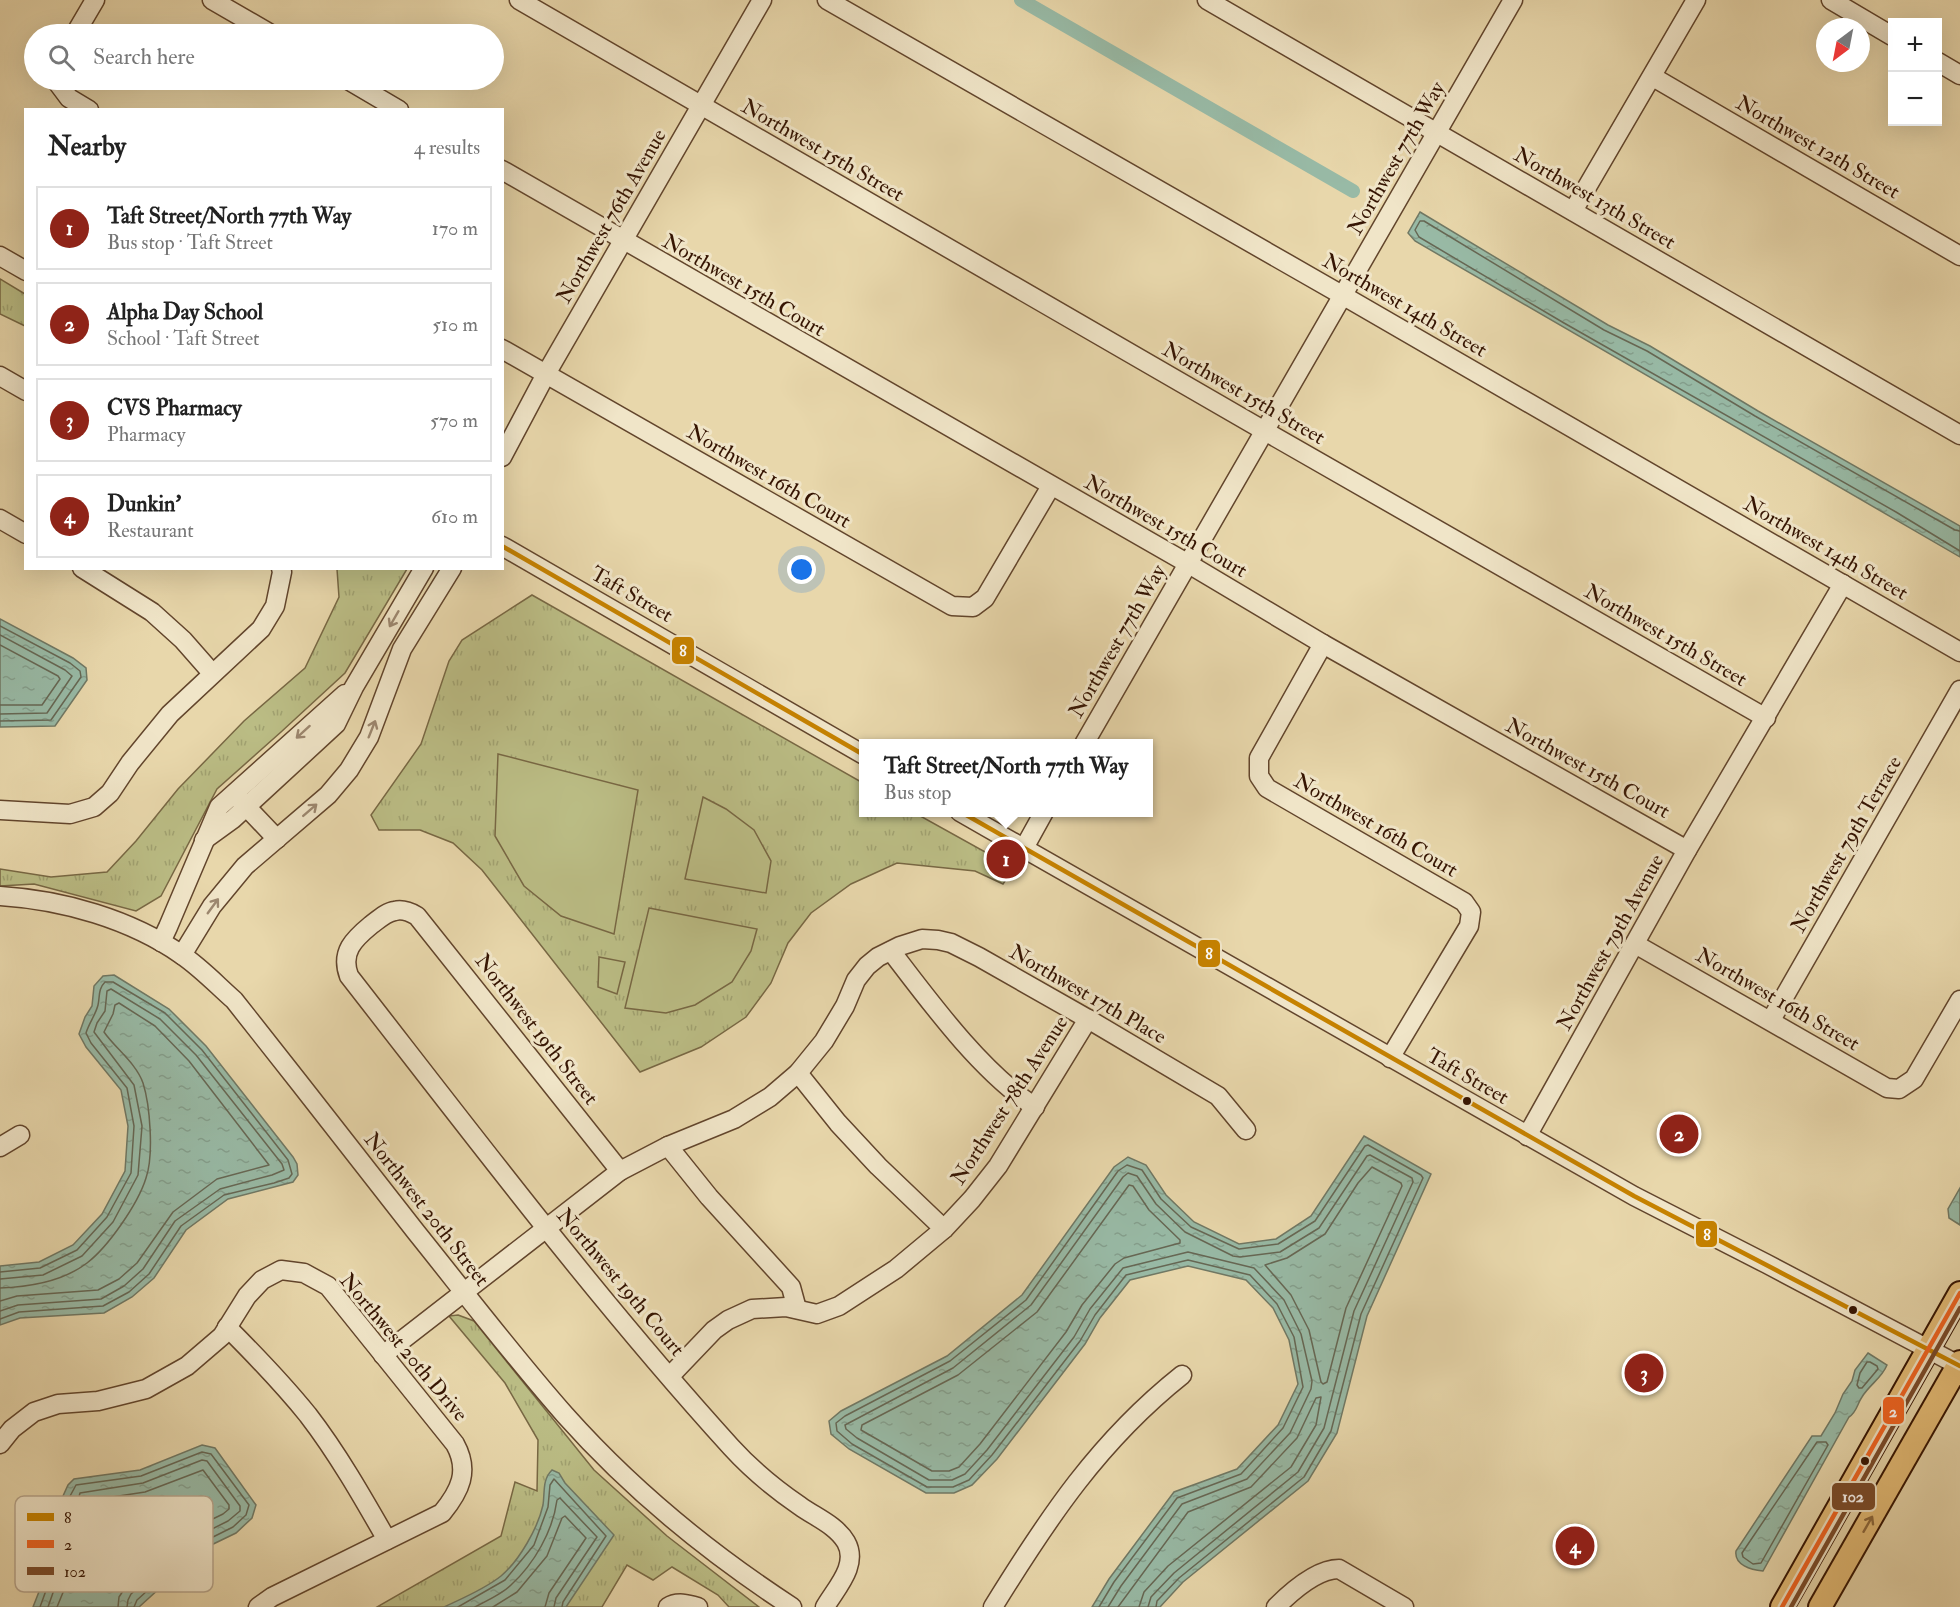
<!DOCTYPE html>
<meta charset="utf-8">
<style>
:root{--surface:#fff;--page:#f2f2f2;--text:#222;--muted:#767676;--line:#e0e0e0;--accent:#8f2418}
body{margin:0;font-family:"IM FELL Double Pica",serif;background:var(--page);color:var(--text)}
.controls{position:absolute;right:18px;top:18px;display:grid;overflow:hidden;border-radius:0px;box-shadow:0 6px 24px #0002}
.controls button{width:54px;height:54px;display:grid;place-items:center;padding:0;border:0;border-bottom:2px solid var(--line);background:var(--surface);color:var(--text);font:30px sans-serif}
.compass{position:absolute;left:1816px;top:18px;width:54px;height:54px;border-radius:50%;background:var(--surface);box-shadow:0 6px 24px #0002;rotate:212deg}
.you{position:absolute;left:802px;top:570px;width:21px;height:21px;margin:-15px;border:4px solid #fff;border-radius:50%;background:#1a73e8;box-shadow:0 0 0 9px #1a73e833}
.badge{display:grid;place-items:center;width:39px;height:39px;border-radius:50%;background:var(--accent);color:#fff;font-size:20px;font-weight:700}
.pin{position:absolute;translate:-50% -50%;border:3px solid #fff;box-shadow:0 2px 6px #0006}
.popup{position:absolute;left:859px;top:739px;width:294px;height:78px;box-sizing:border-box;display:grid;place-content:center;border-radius:0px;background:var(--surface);filter:drop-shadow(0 2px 4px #0005);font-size:20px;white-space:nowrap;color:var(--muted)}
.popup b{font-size:22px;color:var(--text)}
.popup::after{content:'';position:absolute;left:50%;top:100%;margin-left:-12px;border:12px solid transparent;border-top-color:var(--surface)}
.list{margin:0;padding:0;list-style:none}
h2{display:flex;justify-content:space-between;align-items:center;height:78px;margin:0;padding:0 24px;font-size:26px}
h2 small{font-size:20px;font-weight:400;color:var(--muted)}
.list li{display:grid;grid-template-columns:39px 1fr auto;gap:18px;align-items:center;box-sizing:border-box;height:84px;margin:0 12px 12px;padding:0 12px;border:2px solid var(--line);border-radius:0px}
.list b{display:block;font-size:22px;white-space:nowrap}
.list p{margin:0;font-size:20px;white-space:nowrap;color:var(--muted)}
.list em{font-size:20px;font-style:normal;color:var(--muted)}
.icon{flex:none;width:33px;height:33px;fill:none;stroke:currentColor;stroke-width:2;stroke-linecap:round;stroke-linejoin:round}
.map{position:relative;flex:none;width:1960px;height:1607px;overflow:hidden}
.search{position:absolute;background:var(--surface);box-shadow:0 6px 24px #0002;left:24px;top:24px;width:480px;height:66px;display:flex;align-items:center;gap:15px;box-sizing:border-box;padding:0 21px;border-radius:33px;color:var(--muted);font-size:22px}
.panel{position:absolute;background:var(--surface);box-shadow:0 6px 24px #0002;left:24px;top:108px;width:480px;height:462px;border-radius:0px}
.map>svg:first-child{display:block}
.grass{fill:url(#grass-tufts);stroke:#786844;stroke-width:1.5}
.park{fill:#bbbd85;stroke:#786844;stroke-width:1.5}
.water{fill:url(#water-ripples);stroke:#707864;stroke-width:1.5}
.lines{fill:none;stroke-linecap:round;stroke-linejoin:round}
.shore{stroke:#666754;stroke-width:1.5}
.canal{stroke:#98baa6;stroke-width:14}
.minor-casing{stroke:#62452c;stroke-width:21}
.major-casing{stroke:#351402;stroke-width:26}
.minor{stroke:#f0e5c8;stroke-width:18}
.major{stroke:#e4bc76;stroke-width:22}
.bus-1-casing{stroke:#f0e5c8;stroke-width:9}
.bus-2-casing{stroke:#f0e5c8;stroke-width:9}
.bus-3-casing{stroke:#f0e5c8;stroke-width:9}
.bus-1{stroke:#c68200;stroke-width:4.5}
.bus-2{stroke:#f26522;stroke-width:4.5}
.bus-3{stroke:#7a4b2a;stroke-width:4.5}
.oneway{stroke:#9c876f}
.oneway2{stroke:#8c683c}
.bus-dot{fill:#351402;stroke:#f0e5c8;stroke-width:2}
.labels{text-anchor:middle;stroke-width:6;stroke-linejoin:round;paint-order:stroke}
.street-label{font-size:21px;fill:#351402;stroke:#f0e5c8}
.key{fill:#f0e5c8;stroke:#b8a68d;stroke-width:1.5}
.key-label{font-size:16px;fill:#351402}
.line-badge{stroke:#f0e5c8;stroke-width:2}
.badge-label{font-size:16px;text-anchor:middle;font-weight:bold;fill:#fff}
</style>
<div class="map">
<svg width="1960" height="1607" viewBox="0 0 1960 1607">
<defs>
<pattern id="grass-tufts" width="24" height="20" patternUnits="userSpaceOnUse" patternTransform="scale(1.5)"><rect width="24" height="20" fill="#bbbd85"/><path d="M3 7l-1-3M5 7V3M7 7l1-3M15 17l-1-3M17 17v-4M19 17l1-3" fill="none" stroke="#a1a271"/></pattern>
<pattern id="water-ripples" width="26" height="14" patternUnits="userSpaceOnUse" patternTransform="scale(1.5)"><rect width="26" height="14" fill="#98baa6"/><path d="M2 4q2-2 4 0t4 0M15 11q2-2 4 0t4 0" fill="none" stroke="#849f8d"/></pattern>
</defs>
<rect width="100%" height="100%" fill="#e8d7ab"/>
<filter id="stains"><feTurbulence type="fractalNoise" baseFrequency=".00333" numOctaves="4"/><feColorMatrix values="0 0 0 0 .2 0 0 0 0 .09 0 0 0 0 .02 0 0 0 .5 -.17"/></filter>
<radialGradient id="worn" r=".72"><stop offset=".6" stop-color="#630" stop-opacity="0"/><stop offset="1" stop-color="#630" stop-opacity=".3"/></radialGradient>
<g class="grass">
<polygon points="0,279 25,294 25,326 0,314"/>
<polygon points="337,569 407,569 345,673 281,732 217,789 161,896 136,911 34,884 0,886 0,869 51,877 107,872 136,841 178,789 244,721 305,668 339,597"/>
<polygon points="532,595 863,783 864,812 915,813 1014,868 1003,884 975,871 897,863 851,884 811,913 788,943 771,983 746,1017 701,1047 640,1072 482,870 453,843 420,830 379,830 371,815 421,744 449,661 462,640"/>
<polygon points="458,1315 474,1321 594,1470 667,1536 759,1607 729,1607 718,1595 672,1567 653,1580 627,1565 602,1607 377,1607 501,1536 515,1482 537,1491 538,1440 505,1383 449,1316"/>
</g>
<g class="park">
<polygon points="498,754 638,790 614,934 561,916 524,886 495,836"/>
<polygon points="703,797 726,809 754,830 771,861 766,893 685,879"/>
<polygon points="649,908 757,929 751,951 732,982 695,1005 666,1013 625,1008"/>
<polygon points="599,957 625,962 617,994 598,987"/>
</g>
<g class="water">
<polygon points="1420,212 1608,325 1650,346 1758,411 1960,526 1960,557 1415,241 1408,233"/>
<polygon points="0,619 73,658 86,668 87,680 55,726 0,727"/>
<polygon points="114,975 169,1009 206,1046 293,1157 297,1164 298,1175 293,1182 228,1199 186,1230 154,1278 132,1297 104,1313 20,1318 0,1325 0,1266 39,1262 73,1245 102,1214 125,1171 128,1126 121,1090 86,1047 79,1034 85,1017 92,1006 94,986 103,976"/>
<polygon points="1364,1136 1431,1174 1367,1316 1337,1433 1308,1481 1183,1582 1160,1607 1092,1607 1109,1579 1174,1492 1237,1469 1278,1425 1298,1384 1289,1340 1273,1308 1246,1280 1188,1266 1130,1280 1100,1318 1085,1344 997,1459 972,1485 954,1493 926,1493 849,1449 831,1434 829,1421 841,1411 947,1356 1022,1295 1114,1167 1128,1157 1146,1165 1166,1195 1194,1222 1239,1244 1276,1239 1311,1216"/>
<polygon points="1960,1188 1960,1225 1949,1218 1948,1209"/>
<path d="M1868,1353L1887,1365C1882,1378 1869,1385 1862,1397C1857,1404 1857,1412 1849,1417L1763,1571C1751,1570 1734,1565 1736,1551L1812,1436H1821L1835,1413L1843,1394L1852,1381L1855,1370Z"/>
<polygon points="202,1445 215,1448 256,1505 252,1518 236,1533 203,1549 139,1607 33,1607 42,1584 63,1496 68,1485 74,1479 140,1470"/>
<path d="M552,1470L559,1473L565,1483L614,1535L566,1607H444C463,1598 485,1589 501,1576C519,1561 538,1528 543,1505C545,1492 542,1480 552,1470Z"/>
</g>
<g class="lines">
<g class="shore">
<polyline points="1960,531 1955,530 1755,416 1647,351 1604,330 1424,221 1420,221 1415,230 1419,237 1564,323 1896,512 1960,551"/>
<polyline points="0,626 70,663 80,671 81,677 51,720 0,721"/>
<polyline points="0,635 65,670 72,676 47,713 0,714"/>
<polyline points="0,645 58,676 60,679 42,705 0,705"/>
<polygon points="1372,1167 1401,1183 1402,1186 1346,1308 1327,1382 1323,1384 1321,1382 1309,1330 1291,1295 1265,1265 1287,1258 1325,1234 1358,1183"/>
<polygon points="1129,1185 1133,1186 1149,1210 1180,1240 1180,1243 1124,1258 1115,1264 1082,1305 1066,1332 980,1444 959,1467 949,1471 932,1471 861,1430 862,1425 958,1375 1037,1312"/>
<path d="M0,1272L40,1268L77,1250L107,1217L131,1173L134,1126L127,1088L91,1043L86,1033C89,1023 96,1014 98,1005C100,996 98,989 105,982H113L165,1013L202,1050L288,1160L292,1174L289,1178L274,1183L224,1195L181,1226L149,1274L129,1292L103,1306L19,1312L0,1319"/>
<polyline points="0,1279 43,1275 82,1256 113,1222 138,1175 142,1126 134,1085 94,1032 97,1023 105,1011 107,991 111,989 160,1019 196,1055 282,1164 284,1170 272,1175 220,1189 175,1221 143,1269 124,1286 101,1299 18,1305 0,1311"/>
<path d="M0,1288C30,1287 62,1282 87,1263C108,1247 138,1204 146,1178C154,1155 150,1105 143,1083C136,1063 115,1048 104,1032L113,1014L115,1005L119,1003L155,1026L189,1061L269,1165L217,1179L173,1212L137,1263L119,1279L98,1290L17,1296L0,1301"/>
<polygon points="1867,1362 1870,1362 1877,1366 1878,1369 1862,1388 1859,1388 1857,1385 1860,1373"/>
<polygon points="1817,1442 1826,1442 1828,1445 1761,1563 1753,1564 1743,1557 1742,1553"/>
<polyline points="40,1607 48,1585 69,1498 76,1485 141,1476 202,1452 211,1454 249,1505 246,1515 233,1527 199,1544 137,1600 134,1607"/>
<polyline points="48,1607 55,1587 80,1493 143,1483 202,1460 207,1461 240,1506 240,1511 228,1521 194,1538 131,1594 128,1600 127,1607"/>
<polyline points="57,1607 64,1590 86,1501 145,1492 203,1470 229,1505 229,1509 223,1514 188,1531 125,1588 119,1597 118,1607"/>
<polyline points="458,1607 505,1580 534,1545 548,1507 550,1485 554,1479 606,1536 563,1602 562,1607"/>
<path d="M475,1607C486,1601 502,1594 511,1585C534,1564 553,1531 557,1500L560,1498L597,1537L556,1598L554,1607"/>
<polyline points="493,1607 517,1592 547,1556 562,1518 565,1516 586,1538 549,1593 545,1607"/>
<polyline points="1099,1607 1114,1582 1177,1498 1241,1474 1283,1428 1303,1387 1294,1337 1277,1304 1250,1275 1188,1260 1126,1275 1095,1315 1080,1341 992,1455 969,1480 953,1487 927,1487 852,1444 837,1431 836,1423 845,1416 950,1361 1026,1300 1118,1171 1127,1165 1142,1170 1161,1199 1191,1227 1239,1249 1278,1244 1315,1221 1365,1146 1368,1145 1421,1175 1423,1178 1361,1314 1331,1431 1304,1477 1179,1578 1157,1601 1156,1607"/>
<polyline points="1108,1607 1121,1586 1182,1504 1247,1479 1290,1433 1311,1389 1312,1381 1301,1334 1284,1300 1254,1268 1188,1252 1123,1268 1090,1309 1074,1337 987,1450 965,1474 952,1480 929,1480 857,1438 846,1429 845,1425 953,1368 1031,1305 1123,1177 1128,1173 1137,1176 1156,1204 1185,1232 1233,1256 1240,1257 1280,1252 1319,1228 1367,1156 1370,1155 1412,1178 1413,1182 1354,1311 1324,1428 1298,1472 1174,1573 1151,1597 1148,1607"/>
<polyline points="1118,1607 1188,1512 1251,1487 1297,1438 1316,1398 1321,1397 1316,1425 1291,1467 1168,1566 1144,1592 1139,1607"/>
</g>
<polyline class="canal" points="1021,0 1353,191"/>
<defs>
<g id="minor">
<polyline points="212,0 271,34"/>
<polyline points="519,0 1263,430 1766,718"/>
<polyline points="827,0 1342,295 1960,652"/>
<polyline points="1207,0 1960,435"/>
<polyline points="1831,0 1892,36"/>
<polyline points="75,34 95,0"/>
<polyline points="1938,62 1960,75"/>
<polyline points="1653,77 1960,256"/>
<polyline points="57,80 57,82 69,98 89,110"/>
<polyline points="348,80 399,110"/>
<polyline points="502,170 1187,563 1323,644 1687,850"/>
<polyline points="1573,211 1696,0"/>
<polyline points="0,256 26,271"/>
<polyline points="502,349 952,606 973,607 985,598 1051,486"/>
<polyline points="0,376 26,391"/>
<polyline points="502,457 546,374 762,0"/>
<polyline points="0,519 26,534"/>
<polyline points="502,546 864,755"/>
<polyline points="82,568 152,612 183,640 212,673"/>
<polyline points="1323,644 1259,758 1259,776 1267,788 1464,902 1471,912 1469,926 1390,1058"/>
<polyline points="1084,744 1513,0"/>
<polyline points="239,799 277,839"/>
<polyline points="0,810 70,814 94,807 110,793 130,763 170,714 261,629 275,606 282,572 281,568"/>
<polyline points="960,812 1634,1196 1767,1264 1960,1366"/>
<polyline points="204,840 233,819 336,724 354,687 424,568"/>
<polyline points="1023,850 1044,812"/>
<path d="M0,896C63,900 130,919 182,955C201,968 217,985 234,1000C295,1077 356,1155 416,1232C465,1293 513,1356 565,1415C631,1489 709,1553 792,1607"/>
<polyline points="161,942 168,927 219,807 345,694"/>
<polyline points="1635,944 1887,1088 1899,1089 1914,1079 1960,1000"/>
<path d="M891,951C930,1002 981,1072 1035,1107"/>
<polyline points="182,955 212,906 245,866 328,795 349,770 369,737 402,649 452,568"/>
<polyline points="1771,1020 1960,690"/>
<polyline points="798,1073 838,1123 878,1166 944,1229"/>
<polyline points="1527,1136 1687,850 1843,584"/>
<polyline points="668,1146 709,1197 791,1287 797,1309"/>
<polyline points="0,1147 20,1135"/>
<path d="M620,1171L417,916C410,912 402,909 395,911C386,912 378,920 371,925C354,939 340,952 349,976C473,1135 595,1297 731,1447C752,1470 775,1489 800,1506C815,1517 836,1525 846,1542C859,1565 836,1588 825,1607"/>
<path d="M227,1327C255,1355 283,1384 308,1415C338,1454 363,1498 387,1540"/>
<polyline points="383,1355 620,1171 668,1146 734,1119 770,1097 798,1073 824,1041 845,1006 856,980 867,966 878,957 900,946 922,939 938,940 951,943 979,957 1088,1019 1218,1096 1246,1130"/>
<polyline points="670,1376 714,1330 728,1320 752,1309 786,1307 817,1314 839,1306 896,1269 944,1229 972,1199 998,1166 1088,1019"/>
<path d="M0,1444L12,1429L34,1412L58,1404L98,1401L146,1389L187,1366L222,1336L247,1296L262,1280L281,1270L304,1273L328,1286L455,1444C470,1471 460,1491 442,1513L272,1597L258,1607"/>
<path d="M668,1607C677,1601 688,1604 698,1607"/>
<path d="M993,1607C1048,1518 1099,1441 1182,1375"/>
<path d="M1276,1607C1291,1592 1317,1569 1339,1569L1404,1607"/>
</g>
<g id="major">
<polyline points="1782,1607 1960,1293"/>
<polyline points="1820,1607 1960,1362"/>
</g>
</defs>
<use href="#minor" class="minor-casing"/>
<use href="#major" class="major-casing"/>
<use href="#minor" class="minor"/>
<use href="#major" class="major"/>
<defs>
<g id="bus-1">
<polyline points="502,546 864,755"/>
<polyline points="961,812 1634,1196 1960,1366"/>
</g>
<polyline id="bus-2" points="1782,1607 1960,1293"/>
<polyline id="bus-3" points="1791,1607 1960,1308"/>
</defs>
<use href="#bus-1" class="bus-1-casing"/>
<use href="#bus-2" class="bus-2-casing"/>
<use href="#bus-3" class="bus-3-casing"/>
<use href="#bus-1" class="bus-1"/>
<use href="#bus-2" class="bus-2"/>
<use href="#bus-3" class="bus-3"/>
</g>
<defs><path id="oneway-shaft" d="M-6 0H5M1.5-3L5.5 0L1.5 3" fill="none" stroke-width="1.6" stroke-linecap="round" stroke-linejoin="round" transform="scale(1.5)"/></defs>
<g class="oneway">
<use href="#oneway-shaft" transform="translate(394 619) rotate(120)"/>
<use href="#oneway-shaft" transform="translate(372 729) rotate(-68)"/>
<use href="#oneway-shaft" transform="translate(303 732) rotate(138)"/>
<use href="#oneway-shaft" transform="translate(310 810) rotate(-41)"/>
<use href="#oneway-shaft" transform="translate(213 906) rotate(-54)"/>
</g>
<use class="oneway2" href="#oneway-shaft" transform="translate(1868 1524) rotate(-60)"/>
<g class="bus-dot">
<circle cx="1467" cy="1101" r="5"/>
<circle cx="1853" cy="1310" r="5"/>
<circle cx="1865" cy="1461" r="5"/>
</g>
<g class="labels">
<g class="street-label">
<text transform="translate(1818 147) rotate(30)" y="7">Northwest 12th Street</text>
<text transform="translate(823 150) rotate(30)" y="7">Northwest 15th Street</text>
<text transform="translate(1396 158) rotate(-60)" y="7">Northwest 77th Way</text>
<text transform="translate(1595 198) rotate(30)" y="7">Northwest 13th Street</text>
<text transform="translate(611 216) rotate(-60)" y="7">Northwest 76th Avenue</text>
<text transform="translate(744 285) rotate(30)" y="7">Northwest 15th Court</text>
<text transform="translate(1405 305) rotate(30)" y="7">Northwest 14th Street</text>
<text transform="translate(1244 393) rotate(30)" y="7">Northwest 15th Street</text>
<text transform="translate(769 476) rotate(30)" y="7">Northwest 16th Court</text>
<text transform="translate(1166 526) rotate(30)" y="7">Northwest 15th Court</text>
<text transform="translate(1826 548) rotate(30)" y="7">Northwest 14th Street</text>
<text transform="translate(632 594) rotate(30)" y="7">Taft Street</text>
<text transform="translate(1666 635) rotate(30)" y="7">Northwest 15th Street</text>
<text transform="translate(1117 641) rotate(-60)" y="7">Northwest 77th Way</text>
<text transform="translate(1588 768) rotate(29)" y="7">Northwest 15th Court</text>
<text transform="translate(1376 825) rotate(30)" y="7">Northwest 16th Court</text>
<text transform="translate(1846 844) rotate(-60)" y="7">Northwest 79th Terrace</text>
<text transform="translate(1610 942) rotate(-61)" y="7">Northwest 79th Avenue</text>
<text transform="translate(1088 994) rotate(30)" y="7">Northwest 17th Place</text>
<text transform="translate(1778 999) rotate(30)" y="7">Northwest 16th Street</text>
<text transform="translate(537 1029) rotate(52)" y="7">Northwest 19th Street</text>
<text transform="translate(1468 1076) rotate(30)" y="7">Taft Street</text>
<text transform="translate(1009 1100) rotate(-57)" y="7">Northwest 78th Avenue</text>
<text transform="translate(427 1209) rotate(52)" y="7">Northwest 20th Street</text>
<text transform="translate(621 1282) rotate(50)" y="7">Northwest 19th Court</text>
<text transform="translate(404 1347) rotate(50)" y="7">Northwest 20th Drive</text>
</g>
</g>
<rect x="15" y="1496" width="198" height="96" rx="9" class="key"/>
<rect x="27" y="1513" width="27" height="8" fill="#c68200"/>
<rect x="27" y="1540" width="27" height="8" fill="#f26522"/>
<rect x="27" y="1567" width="27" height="8" fill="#7a4b2a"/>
<g class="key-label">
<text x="64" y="1523">8</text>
<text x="64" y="1550">2</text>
<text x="64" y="1577">102</text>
</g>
<g class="line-badge">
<rect x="671" y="636" width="24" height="29" rx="6" fill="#c68200"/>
<rect x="1197" y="939" width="24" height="29" rx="6" fill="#c68200"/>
<rect x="1695" y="1220" width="23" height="28" rx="6" fill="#c68200"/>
<rect x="1882" y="1396" width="23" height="29" rx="6" fill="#f26522"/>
<rect x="1831" y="1482" width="45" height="29" rx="6" fill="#7a4b2a"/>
</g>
<g class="badge-label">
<text x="683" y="656">8</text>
<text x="1209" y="959">8</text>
<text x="1707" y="1240">8</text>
<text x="1893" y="1417">2</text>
<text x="1853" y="1502">102</text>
</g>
<rect width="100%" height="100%" filter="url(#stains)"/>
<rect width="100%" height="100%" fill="url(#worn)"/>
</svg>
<div class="controls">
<button>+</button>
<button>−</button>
</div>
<svg class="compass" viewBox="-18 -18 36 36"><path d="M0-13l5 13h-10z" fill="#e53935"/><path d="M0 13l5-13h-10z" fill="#767676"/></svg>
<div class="you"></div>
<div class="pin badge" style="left:1006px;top:859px">1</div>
<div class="popup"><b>Taft Street/North 77th Way</b>Bus stop</div>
<div class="pin badge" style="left:1679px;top:1134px">2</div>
<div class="pin badge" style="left:1644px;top:1373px">3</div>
<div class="pin badge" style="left:1575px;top:1546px">4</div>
<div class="search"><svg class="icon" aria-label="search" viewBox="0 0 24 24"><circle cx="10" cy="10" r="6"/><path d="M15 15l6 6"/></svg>Search here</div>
<section class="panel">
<h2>Nearby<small>4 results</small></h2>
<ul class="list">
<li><span class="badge">1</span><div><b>Taft Street/North 77th Way</b><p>Bus stop · Taft Street</p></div><em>170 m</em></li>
<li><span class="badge">2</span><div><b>Alpha Day School</b><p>School · Taft Street</p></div><em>510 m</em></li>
<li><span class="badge">3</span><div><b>CVS Pharmacy</b><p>Pharmacy</p></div><em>570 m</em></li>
<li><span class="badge">4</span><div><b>Dunkin'</b><p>Restaurant</p></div><em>610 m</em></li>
</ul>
</section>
</div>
